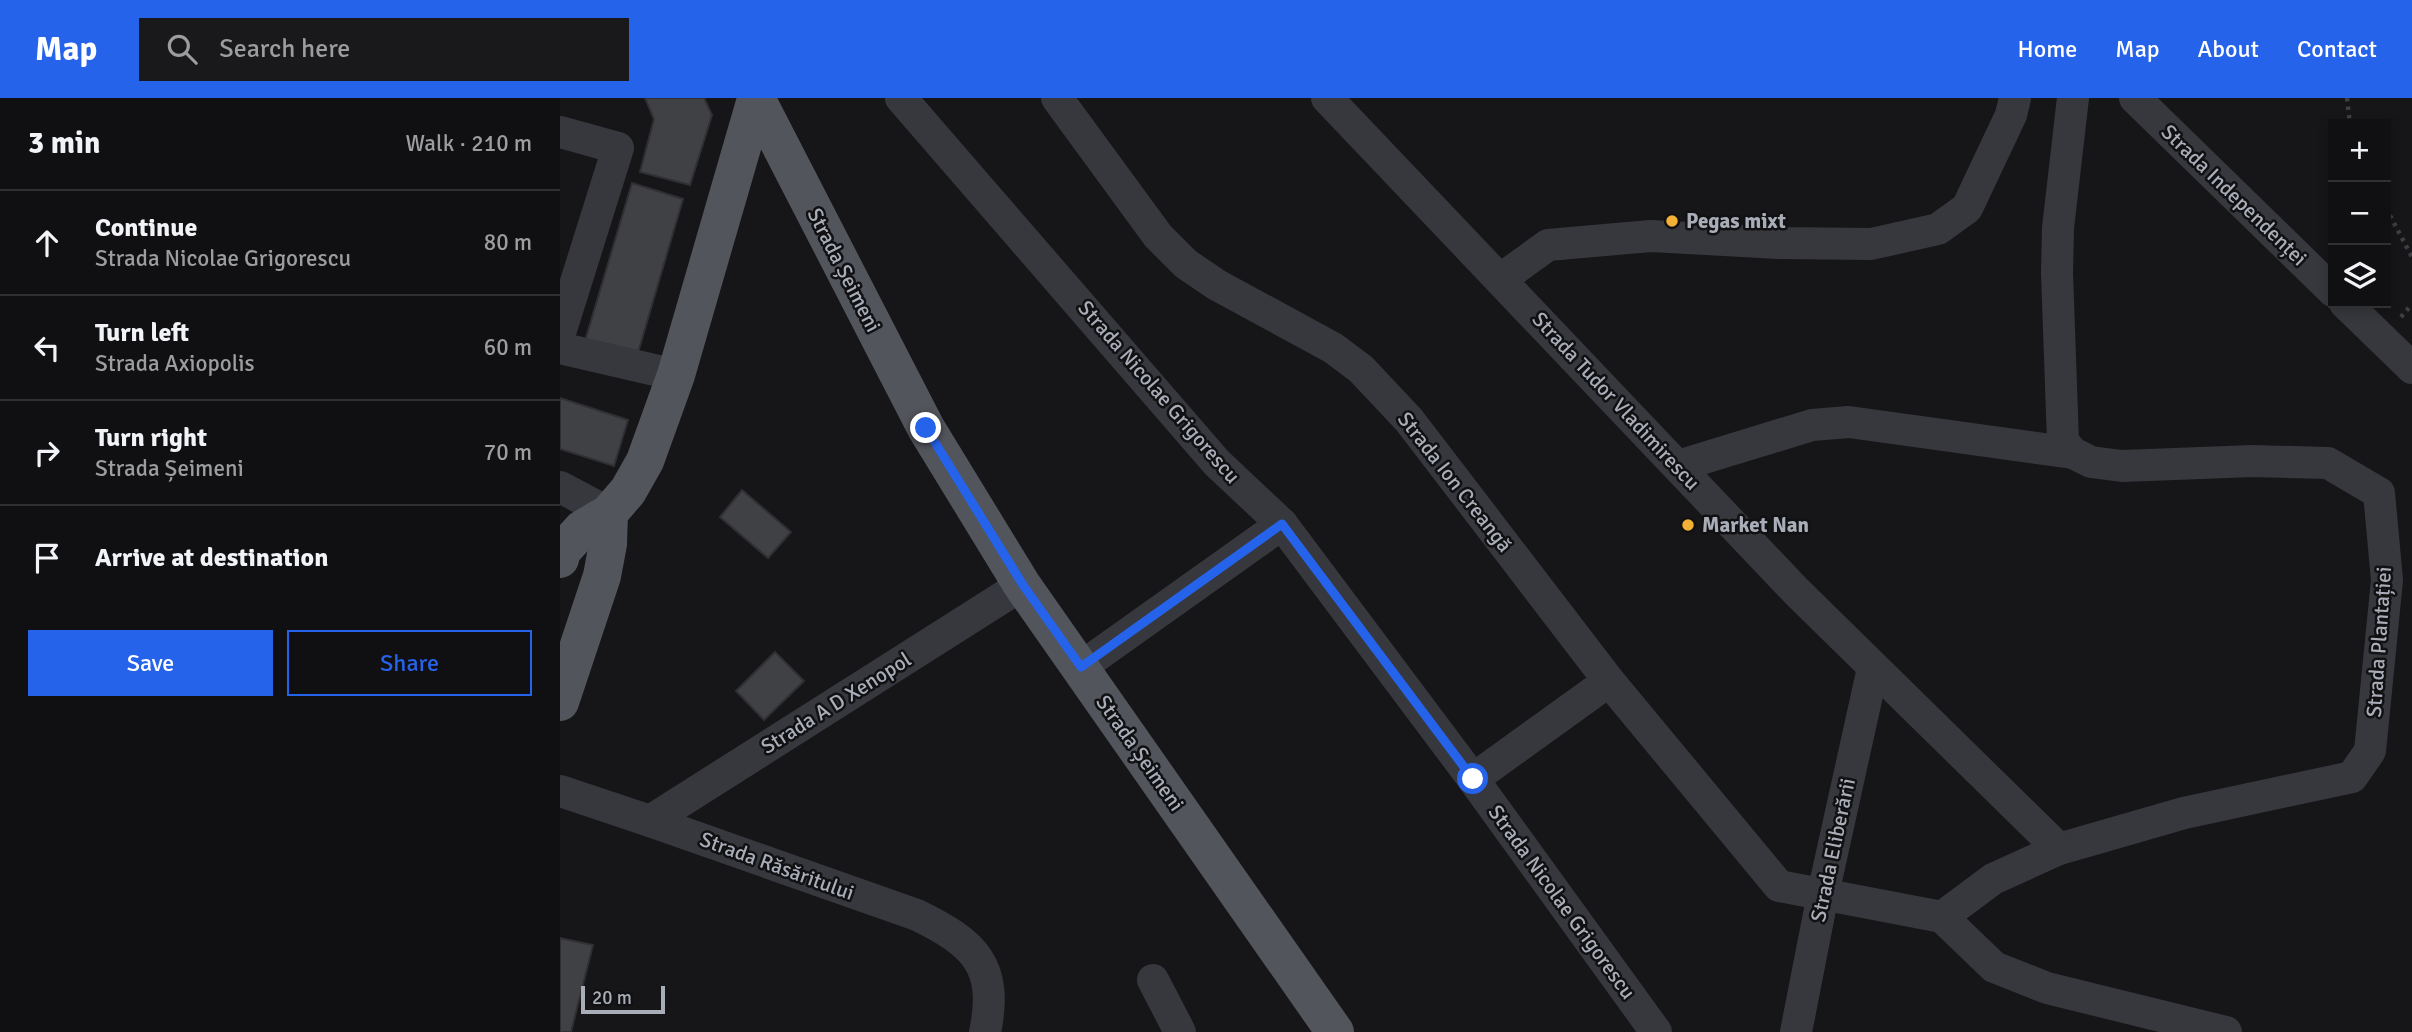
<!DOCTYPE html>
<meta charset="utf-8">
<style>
:root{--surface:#101012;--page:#19191b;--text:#f1f3f6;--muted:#9c9d9f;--line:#303032;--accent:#2563eb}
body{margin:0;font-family:Signika,sans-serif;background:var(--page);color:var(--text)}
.controls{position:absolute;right:21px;top:21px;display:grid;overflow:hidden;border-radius:0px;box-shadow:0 4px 10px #0003}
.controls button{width:63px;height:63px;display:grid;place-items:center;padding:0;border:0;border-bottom:2px solid var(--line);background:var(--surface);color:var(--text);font:35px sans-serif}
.scale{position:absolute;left:21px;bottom:18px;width:84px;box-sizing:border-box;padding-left:7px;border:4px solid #a8adb8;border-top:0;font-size:19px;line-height:24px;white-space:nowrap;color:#a8adb8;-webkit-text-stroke:5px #111113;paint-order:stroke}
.stop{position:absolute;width:21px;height:21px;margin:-16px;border:5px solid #2563eb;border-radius:50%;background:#fff}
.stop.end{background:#2563eb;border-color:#fff;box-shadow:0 2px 7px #0008}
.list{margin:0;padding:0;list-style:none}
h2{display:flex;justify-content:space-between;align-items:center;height:91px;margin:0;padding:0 28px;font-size:30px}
h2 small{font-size:23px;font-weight:400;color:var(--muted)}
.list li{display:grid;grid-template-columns:46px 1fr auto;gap:21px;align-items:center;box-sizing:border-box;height:105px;padding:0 28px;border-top:2px solid var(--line)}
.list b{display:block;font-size:26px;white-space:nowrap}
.list p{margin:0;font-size:23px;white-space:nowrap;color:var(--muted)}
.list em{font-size:23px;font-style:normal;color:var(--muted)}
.actions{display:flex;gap:14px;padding:21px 28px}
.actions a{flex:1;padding:16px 0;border:2px solid var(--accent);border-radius:0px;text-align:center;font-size:24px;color:var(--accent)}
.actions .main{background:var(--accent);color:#fff}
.icon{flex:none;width:38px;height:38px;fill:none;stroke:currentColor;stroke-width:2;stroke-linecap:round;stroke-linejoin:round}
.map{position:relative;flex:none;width:1852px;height:934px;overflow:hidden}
header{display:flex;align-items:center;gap:42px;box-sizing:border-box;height:98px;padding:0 35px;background:var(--accent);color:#fff}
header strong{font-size:33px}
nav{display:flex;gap:38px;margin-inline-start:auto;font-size:24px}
.search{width:490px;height:63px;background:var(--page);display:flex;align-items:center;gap:18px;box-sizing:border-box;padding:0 24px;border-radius:0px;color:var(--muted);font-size:26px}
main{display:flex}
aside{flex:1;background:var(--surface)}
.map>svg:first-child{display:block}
.building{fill:#404145;stroke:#303034;stroke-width:2}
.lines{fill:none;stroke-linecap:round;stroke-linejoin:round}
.path{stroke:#3d3f44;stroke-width:4.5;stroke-dasharray:3.5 5;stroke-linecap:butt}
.minor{stroke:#37383d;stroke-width:32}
.major{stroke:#53555c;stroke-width:38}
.route{stroke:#2563eb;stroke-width:9}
.poi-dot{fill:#f2b134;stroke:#111113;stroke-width:2.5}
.labels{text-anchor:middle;stroke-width:5;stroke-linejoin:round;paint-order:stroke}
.street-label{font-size:21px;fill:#a8adb8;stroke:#111113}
.poi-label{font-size:21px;font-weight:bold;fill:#a8adb8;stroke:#111113;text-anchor:start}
</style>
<header>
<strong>Map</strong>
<div class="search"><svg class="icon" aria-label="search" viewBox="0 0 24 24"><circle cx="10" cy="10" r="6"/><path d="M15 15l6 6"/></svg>Search here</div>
<nav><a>Home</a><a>Map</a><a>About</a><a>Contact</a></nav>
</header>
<main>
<aside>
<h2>3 min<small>Walk · 210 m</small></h2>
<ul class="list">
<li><svg class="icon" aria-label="ahead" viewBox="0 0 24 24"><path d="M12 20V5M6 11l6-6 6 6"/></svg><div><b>Continue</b><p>Strada Nicolae Grigorescu</p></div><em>80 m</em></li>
<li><svg class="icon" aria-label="left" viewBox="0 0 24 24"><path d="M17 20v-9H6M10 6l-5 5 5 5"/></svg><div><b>Turn left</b><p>Strada Axiopolis</p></div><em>60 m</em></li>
<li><svg class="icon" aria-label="right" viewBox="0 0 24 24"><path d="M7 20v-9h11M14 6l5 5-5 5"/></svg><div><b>Turn right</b><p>Strada Șeimeni</p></div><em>70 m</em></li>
<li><svg class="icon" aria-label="arrive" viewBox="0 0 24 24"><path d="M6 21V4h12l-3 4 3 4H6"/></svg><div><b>Arrive at destination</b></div></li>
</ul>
<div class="actions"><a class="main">Save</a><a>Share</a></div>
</aside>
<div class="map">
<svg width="1852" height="934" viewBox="0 0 1852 934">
<rect width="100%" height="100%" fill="#161618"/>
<g class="building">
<polygon points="85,0 144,0 152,17 130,87 80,74 94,21"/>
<polygon points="72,85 123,101 77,258 25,243"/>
<polygon points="0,300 68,322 54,368 0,351"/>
<polygon points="182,392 231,434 208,460 160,419"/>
<polygon points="215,554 244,583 204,622 176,593"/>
<polygon points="0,840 33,847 11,934 0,934"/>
</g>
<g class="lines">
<g class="path">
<polyline points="1787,0 1790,26"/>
<polyline points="1826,110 1852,159"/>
<polyline points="1841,219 1852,206"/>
</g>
<g class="minor">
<polyline points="341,0 657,365 722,426 913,681 1096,934"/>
<polyline points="497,0 598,138 626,166 657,187 773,250 801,271 849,322 1049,583 1219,788 1382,819 1433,781 1499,751 1624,715 1792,679 1810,653 1827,482 1819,395 1768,365 1693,363 1562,368 1531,364 1513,355 1503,344 1497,175 1498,130 1513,0"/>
<polyline points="767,0 1236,493 1499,751"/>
<polyline points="1575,0 1773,193"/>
<polyline points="0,34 58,50 0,235"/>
<polyline points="941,181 988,147 1091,138 1219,145 1311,146 1378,131 1407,110 1451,17 1455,0"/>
<polyline points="1785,205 1852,270"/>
<polyline points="0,250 116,277"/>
<polyline points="1118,368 1252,327 1289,324 1513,355"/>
<polyline points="0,389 49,415"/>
<polyline points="521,569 722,426"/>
<polyline points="913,681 1049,583"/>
<path d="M0,693L90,723L357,817C414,845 439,867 425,934"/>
<polyline points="90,723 462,487"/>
<polyline points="1382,819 1434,869 1487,890 1666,934"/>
<polyline points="593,882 620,934"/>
<polyline points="1236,934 1263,796 1313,570"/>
</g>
<g class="major">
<polyline points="196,0 366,330 462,487 775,934"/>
<polyline points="0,461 2,453 22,431 49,415 68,393 85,363 116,277 196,1"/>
<polyline points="0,604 42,478 48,446 49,415"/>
</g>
</g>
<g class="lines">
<polyline class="route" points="366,330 463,487 521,569 722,426 913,681"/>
</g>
<g class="poi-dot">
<circle cx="1112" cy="123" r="7"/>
<circle cx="1128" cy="427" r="7"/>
</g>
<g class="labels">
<g class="street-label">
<text transform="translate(1674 97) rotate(44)" y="7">Strada Independenței</text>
<text transform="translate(284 172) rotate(63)" y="7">Strada Șeimeni</text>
<text transform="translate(599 294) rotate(49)" y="7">Strada Nicolae Grigorescu</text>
<text transform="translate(1056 303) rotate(47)" y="7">Strada Tudor Vladimirescu</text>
<text transform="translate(895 384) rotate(52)" y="7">Strada Ion Creangă</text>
<text transform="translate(1819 544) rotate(-86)" y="7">Strada Plantației</text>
<text transform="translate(276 605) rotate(-32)" y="7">Strada A D Xenopol</text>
<text transform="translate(580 655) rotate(55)" y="7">Strada Șeimeni</text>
<text transform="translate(1273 752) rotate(-78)" y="7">Strada Eliberării</text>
<text transform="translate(217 768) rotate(20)" y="7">Strada Răsăritului</text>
<text transform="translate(1002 804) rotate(54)" y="7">Strada Nicolae Grigorescu</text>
</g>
<g class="poi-label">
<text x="1126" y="130">Pegas mixt</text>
<text x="1142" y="434">Market Nan</text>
</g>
</g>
</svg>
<div class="controls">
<button>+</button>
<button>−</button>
<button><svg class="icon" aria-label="layers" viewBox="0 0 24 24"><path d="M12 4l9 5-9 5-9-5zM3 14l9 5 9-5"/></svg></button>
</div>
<div class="scale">20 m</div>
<div class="stop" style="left:913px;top:681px"></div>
<div class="stop end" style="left:366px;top:330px"></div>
</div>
</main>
